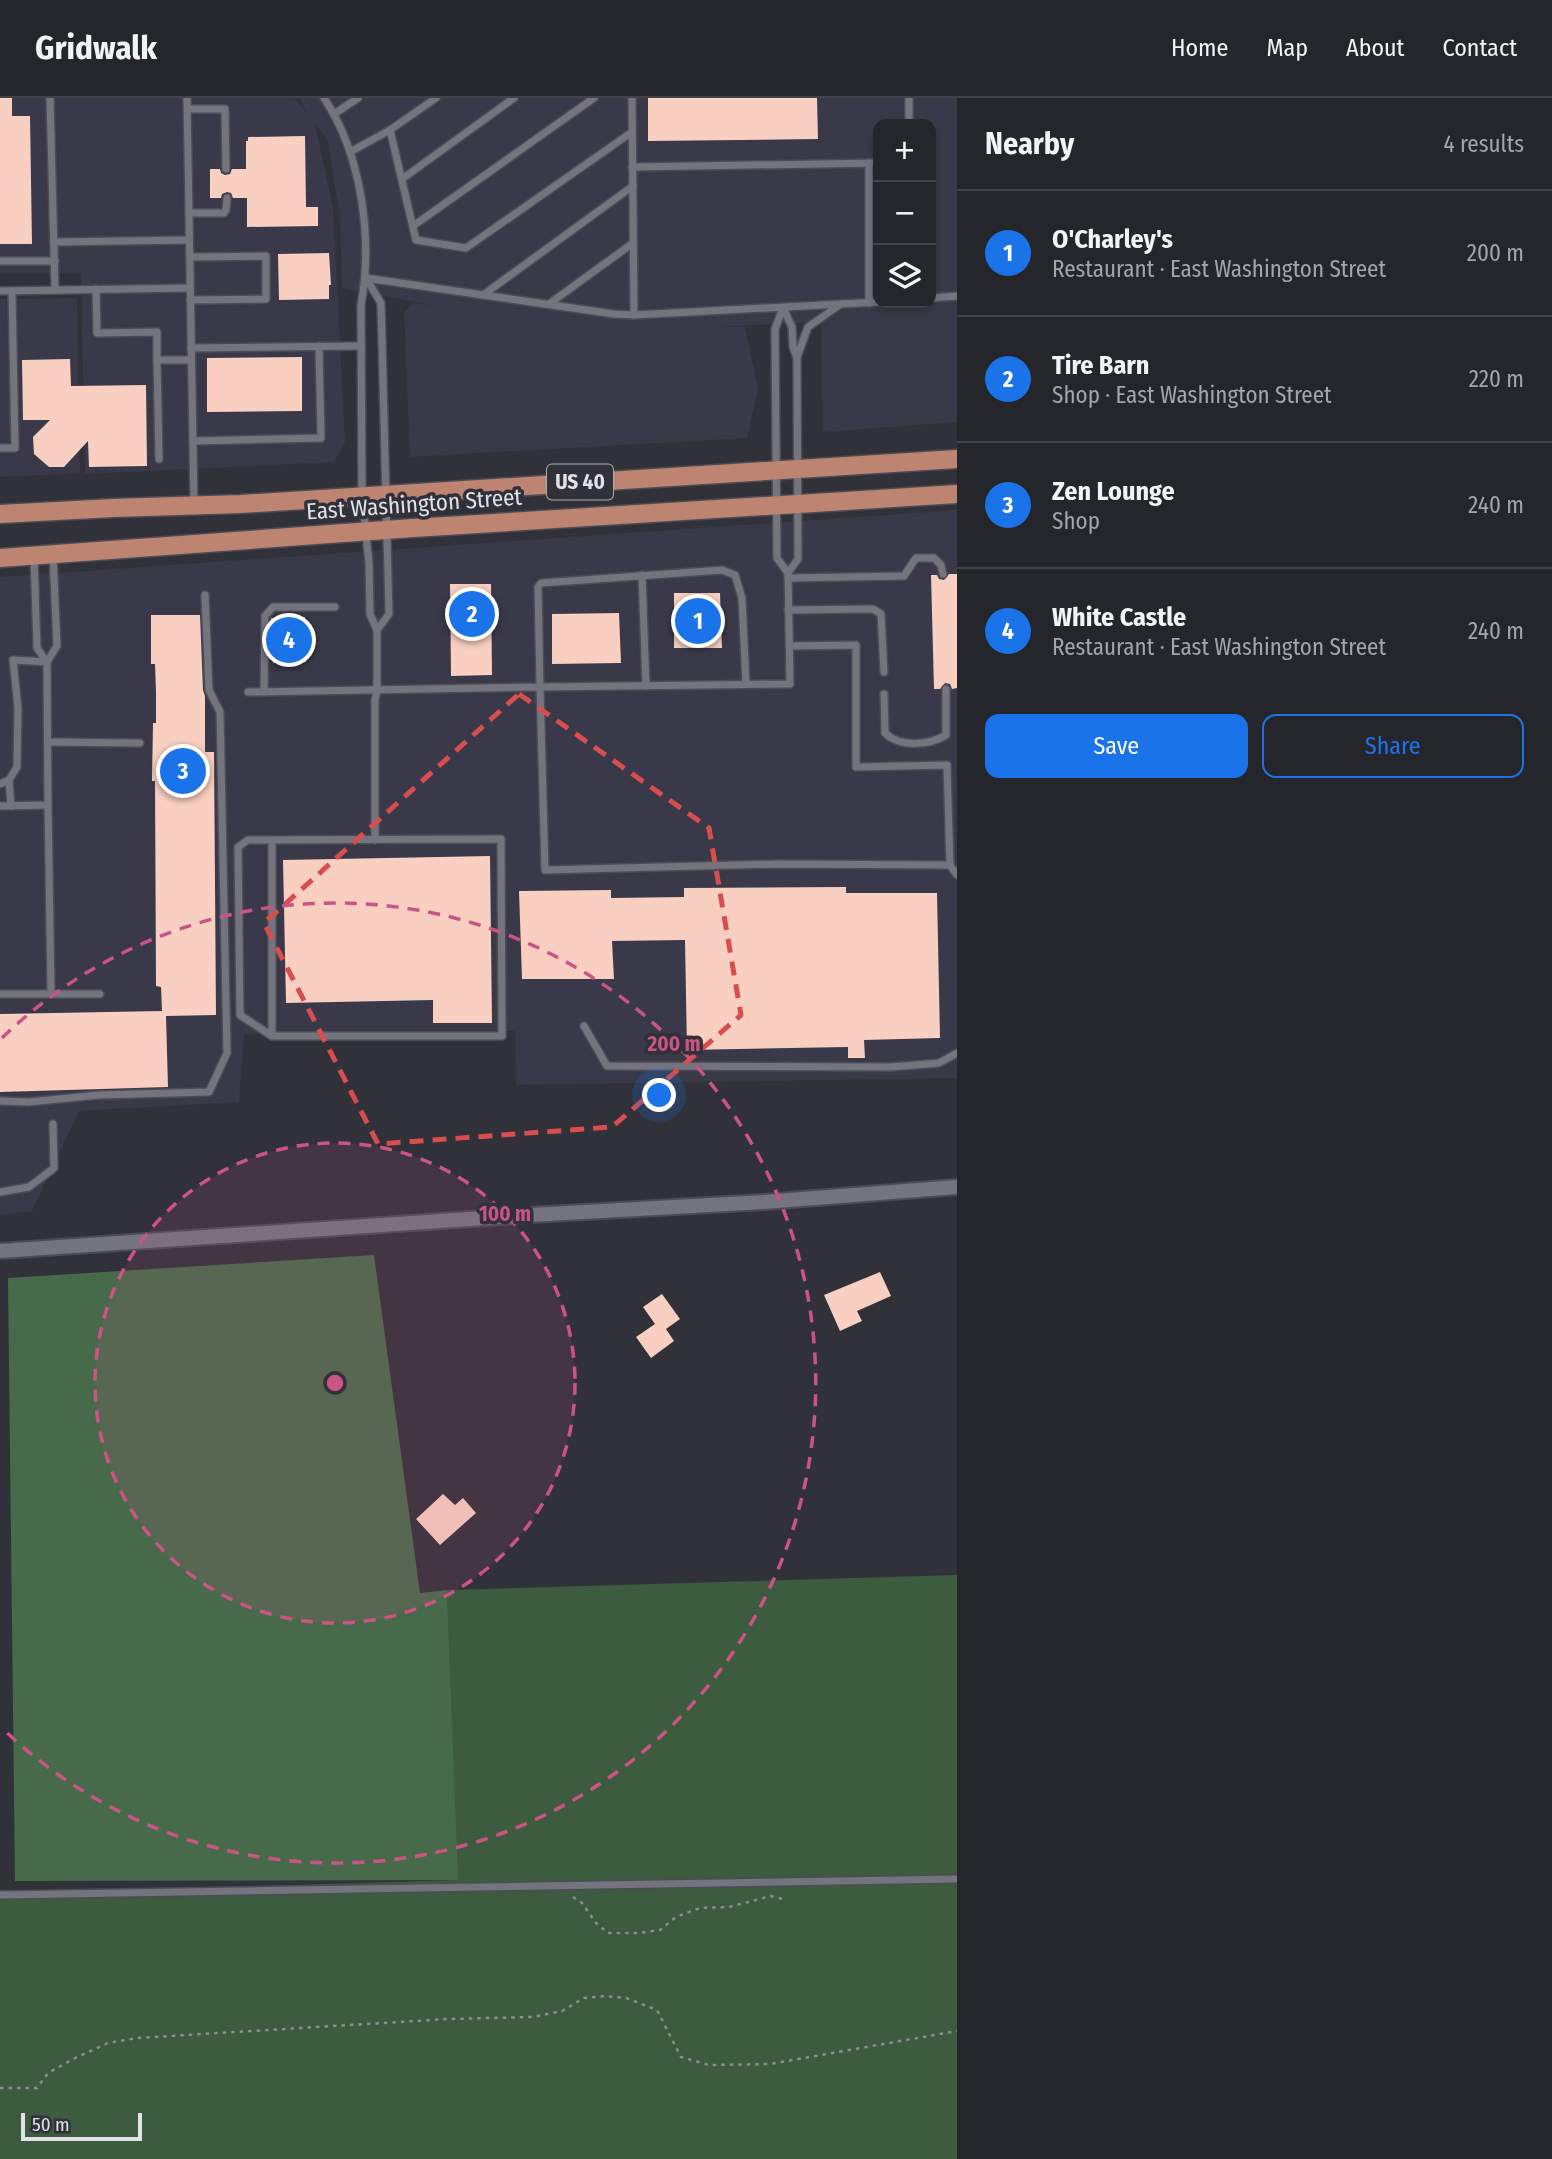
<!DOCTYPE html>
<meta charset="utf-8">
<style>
:root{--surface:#25252c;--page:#2d2d34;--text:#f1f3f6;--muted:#a3a5a9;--line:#424248;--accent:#1a73e8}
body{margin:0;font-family:"Fira Sans Condensed",sans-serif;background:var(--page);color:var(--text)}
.controls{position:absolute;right:21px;top:21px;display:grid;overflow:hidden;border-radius:14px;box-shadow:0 4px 10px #0003}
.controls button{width:63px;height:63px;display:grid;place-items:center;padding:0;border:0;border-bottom:2px solid var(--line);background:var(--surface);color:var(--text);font:35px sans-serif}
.scale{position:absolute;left:21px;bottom:18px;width:121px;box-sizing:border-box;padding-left:7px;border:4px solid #e1e1e7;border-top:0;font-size:19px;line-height:24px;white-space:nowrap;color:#e1e1e7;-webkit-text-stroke:5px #31313a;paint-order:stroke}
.you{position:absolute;left:660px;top:998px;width:24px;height:24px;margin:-18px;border:5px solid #fff;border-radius:50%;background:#1a73e8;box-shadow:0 0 0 10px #1a73e833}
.badge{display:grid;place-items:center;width:46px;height:46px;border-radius:50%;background:var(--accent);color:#fff;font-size:23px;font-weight:700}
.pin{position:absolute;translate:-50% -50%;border:4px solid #fff;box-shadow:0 2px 7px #0006}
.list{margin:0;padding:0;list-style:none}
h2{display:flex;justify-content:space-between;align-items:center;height:91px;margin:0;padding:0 28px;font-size:30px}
h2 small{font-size:23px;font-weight:400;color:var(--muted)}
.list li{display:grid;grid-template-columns:46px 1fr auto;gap:21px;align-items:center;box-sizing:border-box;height:126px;padding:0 28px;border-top:2px solid var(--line)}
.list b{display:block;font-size:26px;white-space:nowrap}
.list p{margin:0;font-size:23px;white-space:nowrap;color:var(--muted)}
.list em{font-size:23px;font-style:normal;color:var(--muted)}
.actions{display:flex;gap:14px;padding:21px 28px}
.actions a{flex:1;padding:16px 0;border:2px solid var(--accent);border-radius:14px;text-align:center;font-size:24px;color:var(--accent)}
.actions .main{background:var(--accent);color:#fff}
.icon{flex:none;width:38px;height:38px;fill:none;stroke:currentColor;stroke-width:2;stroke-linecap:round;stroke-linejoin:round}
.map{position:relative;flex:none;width:957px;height:2061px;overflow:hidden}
header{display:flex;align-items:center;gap:42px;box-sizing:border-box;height:98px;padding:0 35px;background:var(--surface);border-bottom:2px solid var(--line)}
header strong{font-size:33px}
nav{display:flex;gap:38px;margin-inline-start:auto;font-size:24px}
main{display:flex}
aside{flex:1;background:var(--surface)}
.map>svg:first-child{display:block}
.built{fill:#393949;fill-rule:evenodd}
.green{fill:#3c5b3f}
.forest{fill:#476a4b}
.building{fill:#f8cfc0}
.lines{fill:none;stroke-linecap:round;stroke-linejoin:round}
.service-casing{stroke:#4d4c54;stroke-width:10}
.minor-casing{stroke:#4d4c54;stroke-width:18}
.primary-casing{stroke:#4d4c54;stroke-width:21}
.path{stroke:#8c8c93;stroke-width:2.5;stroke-dasharray:3.5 5;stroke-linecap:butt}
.service{stroke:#74747f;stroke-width:7}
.minor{stroke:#74747f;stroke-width:14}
.primary{stroke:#bd8471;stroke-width:18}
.marked{fill:none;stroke:#d84d4e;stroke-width:5;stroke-dasharray:14 9;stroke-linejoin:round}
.ring{fill:none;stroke:#cb5485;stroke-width:3.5;stroke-dasharray:12 9}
.labels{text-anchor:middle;stroke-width:7;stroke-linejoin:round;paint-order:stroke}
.shield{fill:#31313a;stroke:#acacb3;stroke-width:2}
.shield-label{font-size:21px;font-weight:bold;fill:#e1e1e7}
.street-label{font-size:23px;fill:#e1e1e7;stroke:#31313a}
.centre{fill:#cb5485;stroke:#31313a;stroke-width:3.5}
.ring-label{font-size:21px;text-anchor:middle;font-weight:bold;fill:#cb5485;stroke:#31313a;stroke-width:7;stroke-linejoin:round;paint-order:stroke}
</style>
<header>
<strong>Gridwalk</strong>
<nav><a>Home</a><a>Map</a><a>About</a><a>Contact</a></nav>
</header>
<main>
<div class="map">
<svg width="957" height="2061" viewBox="0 0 957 2061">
<rect width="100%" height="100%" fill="#31313a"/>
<g class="built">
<path d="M0,0H294L309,17L299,0H957V324L823,334L821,225L824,224L718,229H745L758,291L747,340L410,359L404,214L413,205L432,207L342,190L340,121L328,43L315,25L333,110L345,345L334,364L85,376L81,175H0ZM878,26H931V205H878Z"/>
<polygon points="77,200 80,375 0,379 0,201"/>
<polygon points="957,412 957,980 516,987 515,933 244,936 239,1004 79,1013 32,1113 0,1117 0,479"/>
</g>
<polygon class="green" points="957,1477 957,2061 0,2061 0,1796 457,1782 447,1492"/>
<polygon class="forest" points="374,1157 420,1495 447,1492 458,1782 15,1783 8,1180"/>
<g class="building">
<polygon points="0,0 12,0 12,18 30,18 32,146 0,146"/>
<polygon points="648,0 817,0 818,41 648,43"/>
<polygon points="305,38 306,109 318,109 318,128 247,129 247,100 233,100 231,95 227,94 222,96 221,100 210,100 210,71 220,71 221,75 225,77 230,76 232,71 246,71 246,43 248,43 248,39"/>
<polygon points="329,155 331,187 329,187 329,201 279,202 278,156"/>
<polygon points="302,259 302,313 207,314 207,260"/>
<polygon points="70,261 71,288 146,287 147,368 89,369 88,343 64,369 49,369 34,356 33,339 50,322 23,322 22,262"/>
<polygon points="949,476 957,476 957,590 952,591 950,586 945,585 940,591 934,591 931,477 937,477 939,481 944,482"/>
<polygon points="450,486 491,486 492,577 451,578"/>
<polygon points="674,495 720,495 722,550 674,550"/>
<polygon points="619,515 621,565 552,566 552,516"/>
<polygon points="151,517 200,517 203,592 205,598 205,654 214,654 216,917 166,918 168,989 0,994 0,916 162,913 161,889 156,888 155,683 152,683 153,625 156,625 156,594 155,566 151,566"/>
<polygon points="305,519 306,564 273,565 271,520"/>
<polygon points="490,758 492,925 433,925 433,902 286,905 283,762"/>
<polygon points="846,789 846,795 937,795 940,940 864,942 865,960 848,960 848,949 687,952 685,842 612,843 614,881 522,881 519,793 611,792 611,800 684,799 684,790"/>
<polygon points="880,1174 891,1198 857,1213 862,1223 840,1233 824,1197"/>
<polygon points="662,1196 680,1221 666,1231 674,1243 651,1260 636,1239 655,1226 643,1209"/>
<polygon points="443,1396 455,1407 463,1400 476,1415 440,1447 416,1421"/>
</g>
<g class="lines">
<defs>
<g id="service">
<polyline points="50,0 55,192"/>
<polyline points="187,0 194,405"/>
<path d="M324,0C362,57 373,141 361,207L362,398L369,465L370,516L377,532V592L375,602V742"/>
<polyline points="436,0 390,32 416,142 466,150 632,34"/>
<polyline points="632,0 634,217"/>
<polyline points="909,0 909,26"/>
<polyline points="188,11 225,11 226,71"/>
<polyline points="334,16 358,0"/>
<polyline points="350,54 390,32"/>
<polyline points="869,65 869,205"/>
<polyline points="632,69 878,65"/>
<polyline points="402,81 514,0"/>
<polyline points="189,115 224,115 226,112 227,100"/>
<polyline points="413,128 594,0"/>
<polyline points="54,144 189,142"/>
<polyline points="190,159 266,158 266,201 190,202"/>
<polyline points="0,163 55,163"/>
<polyline points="366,180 614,216 634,217 878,204"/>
<polyline points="366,180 381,205 389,516 377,532"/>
<polyline points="96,191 97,235 157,234 157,262 191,262"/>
<polyline points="0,193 190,190"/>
<polyline points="483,197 633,88"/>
<polyline points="931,200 957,198"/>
<polyline points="549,206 633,145"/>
<polyline points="783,210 775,231 777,460 788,475 790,586 540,589 545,772 777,766 950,767 947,667 856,669 856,547 789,548"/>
<polyline points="783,210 792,229 793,249 797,260 798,461 788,475"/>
<polyline points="191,250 361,248"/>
<polyline points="797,259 808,229 838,208"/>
<polyline points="157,262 159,361"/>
<polyline points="193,343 321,340 319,248"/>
<polyline points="0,350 15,350 12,193"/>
<polyline points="34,459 37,550 47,564"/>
<polyline points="642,477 646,588"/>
<polyline points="788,480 904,478 916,460 934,460 941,467 943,476"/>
<polyline points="788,512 873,511 881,516 884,574"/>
<polyline points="248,594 540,589 538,489 541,485 722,472 735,477 742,500 746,586"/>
<polyline points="264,594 265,518 273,509 335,509"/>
<path d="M884,596L885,635C900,650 930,647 946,637V591"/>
<polyline points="48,644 140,645"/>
<polyline points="9,682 11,708"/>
<polyline points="0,686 9,682 17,669 18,610 13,562 47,564"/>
<polyline points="0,708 48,707 47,564 57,548 53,457"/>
<polyline points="272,742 272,938 240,917 238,749 248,742 501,741 502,938 272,938"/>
<polyline points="950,767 957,777"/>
<polyline points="0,896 51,896 48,707"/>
<polyline points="51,896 100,896"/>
<polyline points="584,928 607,968 891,969 939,965 957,955"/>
<polyline points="0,1003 29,1004 99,997 209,994 227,955 220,614 209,592 205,497"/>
<polyline points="0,1094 29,1089 54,1070 53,1026"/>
<polyline points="0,1797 957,1781"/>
</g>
<polyline id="minor" points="0,1153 530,1117 764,1104 957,1089"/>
<g id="primary">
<polyline points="0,416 113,410 241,406 957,361"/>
<polyline points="0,460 413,430 957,396"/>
</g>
</defs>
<use href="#service" class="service-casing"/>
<use href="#minor" class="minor-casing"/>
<use href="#primary" class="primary-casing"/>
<g class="path">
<polyline points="573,1799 582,1805 596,1825 608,1835 638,1835 660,1832 676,1819 700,1810 729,1809 771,1798 787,1802"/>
<polyline points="0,1990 37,1990 48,1975 77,1959 108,1945 137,1940 448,1921 533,1919 562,1913 584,1900 605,1898 626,1900 657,1912 681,1959 709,1967 770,1966 957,1933"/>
</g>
<use href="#service" class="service"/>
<use href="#minor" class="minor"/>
<use href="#primary" class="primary"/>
</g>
<path class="marked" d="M519,596L709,730L741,917L612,1029L378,1046L264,825Z"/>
<circle cx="335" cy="1285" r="240" fill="#cb5485" fill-opacity=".12"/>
<g class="ring">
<circle cx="335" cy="1285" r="240"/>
<path d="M2 940A480 480 0 1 1 2 1630"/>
</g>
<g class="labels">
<rect class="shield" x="547" y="366.5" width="66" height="35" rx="5"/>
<g class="shield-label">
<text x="580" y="391">US 40</text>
</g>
<g class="street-label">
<text transform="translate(414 406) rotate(-4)" y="8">East Washington Street</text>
</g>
</g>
<circle cx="335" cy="1285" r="10" class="centre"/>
<g class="ring-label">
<text x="674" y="953">200 m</text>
<text x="505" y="1123">100 m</text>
</g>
</svg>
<div class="controls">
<button>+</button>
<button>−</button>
<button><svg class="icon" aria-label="layers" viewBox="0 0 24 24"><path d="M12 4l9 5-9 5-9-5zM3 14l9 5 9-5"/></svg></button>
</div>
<div class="scale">50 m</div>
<div class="you"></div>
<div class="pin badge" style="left:698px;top:523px">1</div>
<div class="pin badge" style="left:472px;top:516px">2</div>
<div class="pin badge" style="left:183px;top:673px">3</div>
<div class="pin badge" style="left:289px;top:542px">4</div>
</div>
<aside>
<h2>Nearby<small>4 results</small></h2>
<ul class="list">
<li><span class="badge">1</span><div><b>O'Charley's</b><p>Restaurant · East Washington Street</p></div><em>200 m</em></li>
<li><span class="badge">2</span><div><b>Tire Barn</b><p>Shop · East Washington Street</p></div><em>220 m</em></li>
<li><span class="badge">3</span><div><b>Zen Lounge</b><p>Shop</p></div><em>240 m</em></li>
<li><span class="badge">4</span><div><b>White Castle</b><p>Restaurant · East Washington Street</p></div><em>240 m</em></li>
</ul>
<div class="actions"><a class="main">Save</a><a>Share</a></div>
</aside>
</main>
